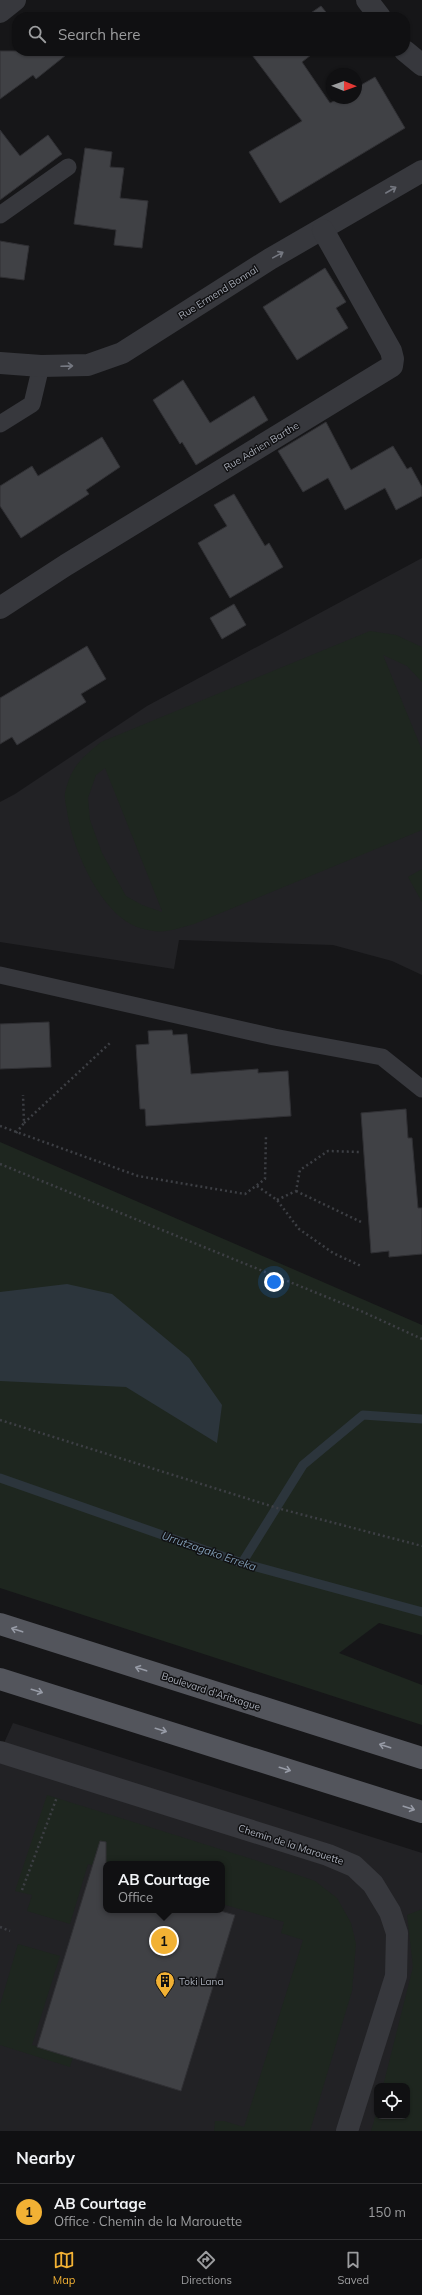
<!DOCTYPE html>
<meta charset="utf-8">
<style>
:root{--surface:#101012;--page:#19191b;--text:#f1f3f6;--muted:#9c9d9f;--line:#303032;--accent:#f2b134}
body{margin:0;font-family:Mulish,sans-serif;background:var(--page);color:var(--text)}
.controls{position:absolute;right:12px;bottom:12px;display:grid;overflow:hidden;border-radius:8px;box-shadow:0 1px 3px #0004}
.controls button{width:36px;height:36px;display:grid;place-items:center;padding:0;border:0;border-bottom:1px solid var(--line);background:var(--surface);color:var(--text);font:20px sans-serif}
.compass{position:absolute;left:326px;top:68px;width:36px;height:36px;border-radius:50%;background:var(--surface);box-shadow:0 1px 3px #0004;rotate:91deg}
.you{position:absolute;left:274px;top:1282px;width:14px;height:14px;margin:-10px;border:3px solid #fff;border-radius:50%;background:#1a73e8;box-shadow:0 0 0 6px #1a73e833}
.badge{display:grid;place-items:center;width:26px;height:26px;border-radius:50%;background:var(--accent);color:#111;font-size:13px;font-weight:700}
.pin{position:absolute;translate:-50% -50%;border:2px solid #fff;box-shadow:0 1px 4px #0006}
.popup{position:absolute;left:103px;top:1861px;width:122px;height:52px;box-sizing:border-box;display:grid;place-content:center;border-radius:8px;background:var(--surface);filter:drop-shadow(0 1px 3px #0005);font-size:13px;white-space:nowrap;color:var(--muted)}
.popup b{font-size:15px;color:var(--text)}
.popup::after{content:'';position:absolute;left:50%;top:100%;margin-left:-8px;border:8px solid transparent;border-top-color:var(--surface)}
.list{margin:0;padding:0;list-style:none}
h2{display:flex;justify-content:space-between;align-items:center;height:52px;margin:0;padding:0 16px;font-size:17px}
h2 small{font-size:13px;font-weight:400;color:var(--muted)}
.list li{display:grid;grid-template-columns:26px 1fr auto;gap:12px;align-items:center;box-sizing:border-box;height:56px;padding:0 16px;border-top:1px solid var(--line)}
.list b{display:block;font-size:15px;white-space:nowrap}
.list p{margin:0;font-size:13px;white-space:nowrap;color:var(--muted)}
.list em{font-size:13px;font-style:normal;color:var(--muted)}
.icon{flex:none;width:22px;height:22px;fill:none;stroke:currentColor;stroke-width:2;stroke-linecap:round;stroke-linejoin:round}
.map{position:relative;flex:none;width:422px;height:2131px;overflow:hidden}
.search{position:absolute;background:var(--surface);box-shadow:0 1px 3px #0004;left:12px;right:12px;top:12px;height:44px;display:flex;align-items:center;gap:10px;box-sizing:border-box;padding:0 14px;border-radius:16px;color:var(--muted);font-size:15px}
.sheet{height:108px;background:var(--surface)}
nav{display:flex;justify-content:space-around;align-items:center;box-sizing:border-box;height:56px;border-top:1px solid var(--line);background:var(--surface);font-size:11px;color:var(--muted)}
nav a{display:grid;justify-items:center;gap:2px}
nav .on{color:var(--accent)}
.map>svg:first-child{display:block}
.built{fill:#222225;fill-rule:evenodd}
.green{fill:#1e261f;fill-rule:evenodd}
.water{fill:#2c353c}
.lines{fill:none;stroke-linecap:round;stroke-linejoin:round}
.stream{stroke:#2c353c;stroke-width:9}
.building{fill:#404145;stroke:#303034}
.path{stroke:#3d3f44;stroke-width:2.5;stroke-dasharray:2 3;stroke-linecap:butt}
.service{stroke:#37383d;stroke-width:17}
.minor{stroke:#37383d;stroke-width:22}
.primary{stroke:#53555c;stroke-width:22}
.oneway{stroke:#757881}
.oneway2{stroke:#979ba6}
.labels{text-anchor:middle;stroke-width:3;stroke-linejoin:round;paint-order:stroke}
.street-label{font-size:10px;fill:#a8adb8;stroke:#111113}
.poi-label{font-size:10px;fill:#a8adb8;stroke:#111113;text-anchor:start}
.water-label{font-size:11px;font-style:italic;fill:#7f9bb3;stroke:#111113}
</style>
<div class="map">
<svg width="422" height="2131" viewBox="0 0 422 2131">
<rect width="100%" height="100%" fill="#161618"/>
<g class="built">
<polygon points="422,558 422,975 392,961 333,945 179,940 174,969 0,942 0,802 15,794 147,706"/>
<path d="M13,1723L422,1853V2131H0V1752ZM106,1864H222V1910H106ZM377,2086H407V2116H377Z"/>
</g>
<g class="green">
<path d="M370,631L396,635L422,647V682L407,666L383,655L422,750V830L194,924C172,930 163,935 140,928C101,916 72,848 67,811C66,805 64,798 65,793C71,766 82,758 101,742ZM105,768L162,911V912L142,905L126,896L102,853L90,820L88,798L96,775Z"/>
<polygon points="422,869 422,902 408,877"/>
<polygon points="0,1142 422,1325 422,1635 379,1623 339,1653 422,1685 422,1725 0,1588"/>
<polygon points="47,1795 255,1860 315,1881 337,1898 351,1923 356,1944 352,1991 310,2131 214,2131 215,2121 224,2121 244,2127 303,1940 281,1933 284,1922 222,1904 222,1864 106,1864 106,1869 88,1864 70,1924 27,1911 32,1895 15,1891"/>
<polygon points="422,1909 422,2131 371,2131 377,2111 377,2116 407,2116 407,2086 383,2086 413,1967 407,1915"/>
<polygon points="18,1944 60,1956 32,2045 73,2057 70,2067 0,2045 0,2005"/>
</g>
<polygon class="water" points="67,1284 112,1294 189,1358 222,1405 217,1443 126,1387 0,1381 0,1292"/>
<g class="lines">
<g class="stream">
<polyline points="0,1478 242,1563 422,1612"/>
<polyline points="242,1563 303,1465 363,1415 422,1419"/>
</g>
</g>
<g class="building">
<polygon points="321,6 330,17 305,17"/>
<polygon points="0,51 71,51 36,79 33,75 0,99"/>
<polygon points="249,51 316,51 302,62 330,103 340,98 356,98 356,88 375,77 405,128 280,203 249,152 302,121"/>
<polygon points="0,130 20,156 48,135 62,154 0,200"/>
<polygon points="85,148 112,152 110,167 124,168 120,198 148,201 142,248 114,245 116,230 74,224"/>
<polygon points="0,241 29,246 24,280 0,277"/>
<polygon points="325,268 346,302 336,308 348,328 297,360 263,307"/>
<polygon points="183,380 210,423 254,396 268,420 196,465 182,442 180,444 153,400"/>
<polygon points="326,422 351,470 393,446 407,469 411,467 422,487 422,496 396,510 385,488 345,510 328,478 303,492 278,451"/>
<polygon points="102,437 120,467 86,490 89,494 21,538 0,506 0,486 32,466 38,476"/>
<polygon points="234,494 265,546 269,543 283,567 230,598 198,543 227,526 214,505"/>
<polygon points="234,604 246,625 222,639 210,618"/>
<polygon points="87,646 106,679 81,694 86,702 67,714 17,745 12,737 0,744 0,698"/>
<polygon points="49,1022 51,1067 0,1069 0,1024"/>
<polygon points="172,1030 173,1035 187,1034 191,1074 258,1069 258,1073 288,1071 291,1116 146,1126 145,1109 140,1109 136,1045 149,1044 148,1031"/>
<polygon points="406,1109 408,1138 412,1138 418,1208 422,1208 422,1254 389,1257 389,1251 371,1253 361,1113"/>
<polygon points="100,1841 106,1842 106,1910 217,1910 235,1915 181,2091 37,2047"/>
</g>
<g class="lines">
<g class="path">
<polyline points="24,1123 110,1043"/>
<polyline points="0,1126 138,1176 245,1194 265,1179 266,1136"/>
<polyline points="16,1133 24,1123 23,1095"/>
<polyline points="0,1164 361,1311 422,1339"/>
<polyline points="257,1186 277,1200 299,1229 333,1253 361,1266"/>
<polyline points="296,1191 361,1222"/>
<polyline points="277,1200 296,1191 300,1170 328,1151 360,1152"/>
<polyline points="0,1420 277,1508 422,1546"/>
<polyline points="22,1890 57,1797"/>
<polyline points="0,1927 10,1931"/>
</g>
<g class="service">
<polyline points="0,215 68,167"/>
<polyline points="0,424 32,404 41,366"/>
<polyline points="0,975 274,1037 382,1057 422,1089"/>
</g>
<g class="minor">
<polyline points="367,0 380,17"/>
<polyline points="0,12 15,0"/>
<polyline points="405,51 422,65"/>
<polyline points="0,363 41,366 88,365 122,353 270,259 422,171"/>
<polyline points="0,608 66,565 392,366 393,359 391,351 323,230"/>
<polyline points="0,1752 328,1855 354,1866 373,1884 390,1912 397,1933 396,1976 347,2131"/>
</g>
<g class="primary">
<polyline points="0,1624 422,1758"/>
<polyline points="0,1679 422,1812"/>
</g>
</g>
<defs><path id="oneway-shaft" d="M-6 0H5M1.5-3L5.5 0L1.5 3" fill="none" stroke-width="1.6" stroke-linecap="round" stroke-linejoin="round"/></defs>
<g class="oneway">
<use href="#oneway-shaft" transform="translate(391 190) rotate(-30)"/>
<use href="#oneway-shaft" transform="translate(278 255) rotate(-29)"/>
<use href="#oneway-shaft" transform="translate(67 366) rotate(-2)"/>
</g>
<g class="oneway2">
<use href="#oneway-shaft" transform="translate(17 1630) rotate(-162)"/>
<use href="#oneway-shaft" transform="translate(141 1669) rotate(-162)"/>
<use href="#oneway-shaft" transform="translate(37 1691) rotate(17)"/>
<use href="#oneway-shaft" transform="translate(161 1730) rotate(17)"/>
<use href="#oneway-shaft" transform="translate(385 1746) rotate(-162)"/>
<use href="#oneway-shaft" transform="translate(285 1769) rotate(17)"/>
<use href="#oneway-shaft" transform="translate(409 1808) rotate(18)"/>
</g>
<defs>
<symbol id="building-pin" viewBox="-11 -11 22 30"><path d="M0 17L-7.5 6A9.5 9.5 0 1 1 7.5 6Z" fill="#f2b134" stroke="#111113"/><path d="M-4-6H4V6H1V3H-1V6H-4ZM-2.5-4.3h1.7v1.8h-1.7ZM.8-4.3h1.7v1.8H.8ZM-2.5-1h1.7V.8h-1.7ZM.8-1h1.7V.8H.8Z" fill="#111"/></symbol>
</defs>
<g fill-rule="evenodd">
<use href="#building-pin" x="154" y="1970" width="22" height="30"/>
</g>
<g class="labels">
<g class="street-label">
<text transform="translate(218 292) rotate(-32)" y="4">Rue Ermend Bonnal</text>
<text transform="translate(261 446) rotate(-31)" y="4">Rue Adrien Barthe</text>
<text transform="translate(211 1691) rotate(18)" y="4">Boulevard d'Aritxague</text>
<text transform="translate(291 1844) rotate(18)" y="4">Chemin de la Marouette</text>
</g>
<g class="poi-label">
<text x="179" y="1985">Toki Lana</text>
</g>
<g class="water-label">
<text transform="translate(209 1551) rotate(19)" y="4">Urrutzagako Erreka</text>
</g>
</g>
</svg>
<div class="controls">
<button><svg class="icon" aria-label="locate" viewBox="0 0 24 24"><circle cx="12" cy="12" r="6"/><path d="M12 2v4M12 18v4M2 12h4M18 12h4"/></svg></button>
</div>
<svg class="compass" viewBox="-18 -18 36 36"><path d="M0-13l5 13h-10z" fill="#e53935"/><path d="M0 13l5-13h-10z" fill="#9c9d9f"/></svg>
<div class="you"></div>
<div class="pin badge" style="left:164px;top:1941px">1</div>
<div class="popup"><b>AB Courtage</b>Office</div>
<div class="search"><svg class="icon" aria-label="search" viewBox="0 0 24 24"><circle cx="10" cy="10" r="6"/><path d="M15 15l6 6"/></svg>Search here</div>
</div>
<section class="sheet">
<h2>Nearby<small></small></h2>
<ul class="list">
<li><span class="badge">1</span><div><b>AB Courtage</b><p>Office · Chemin de la Marouette</p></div><em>150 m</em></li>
</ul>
</section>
<nav>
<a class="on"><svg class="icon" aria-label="map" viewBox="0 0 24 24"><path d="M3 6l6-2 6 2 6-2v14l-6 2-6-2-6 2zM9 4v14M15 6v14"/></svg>Map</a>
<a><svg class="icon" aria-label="directions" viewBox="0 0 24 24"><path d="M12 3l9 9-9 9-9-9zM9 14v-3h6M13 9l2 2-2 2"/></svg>Directions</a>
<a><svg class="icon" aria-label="saved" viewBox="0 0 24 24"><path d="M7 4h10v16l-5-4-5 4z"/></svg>Saved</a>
</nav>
